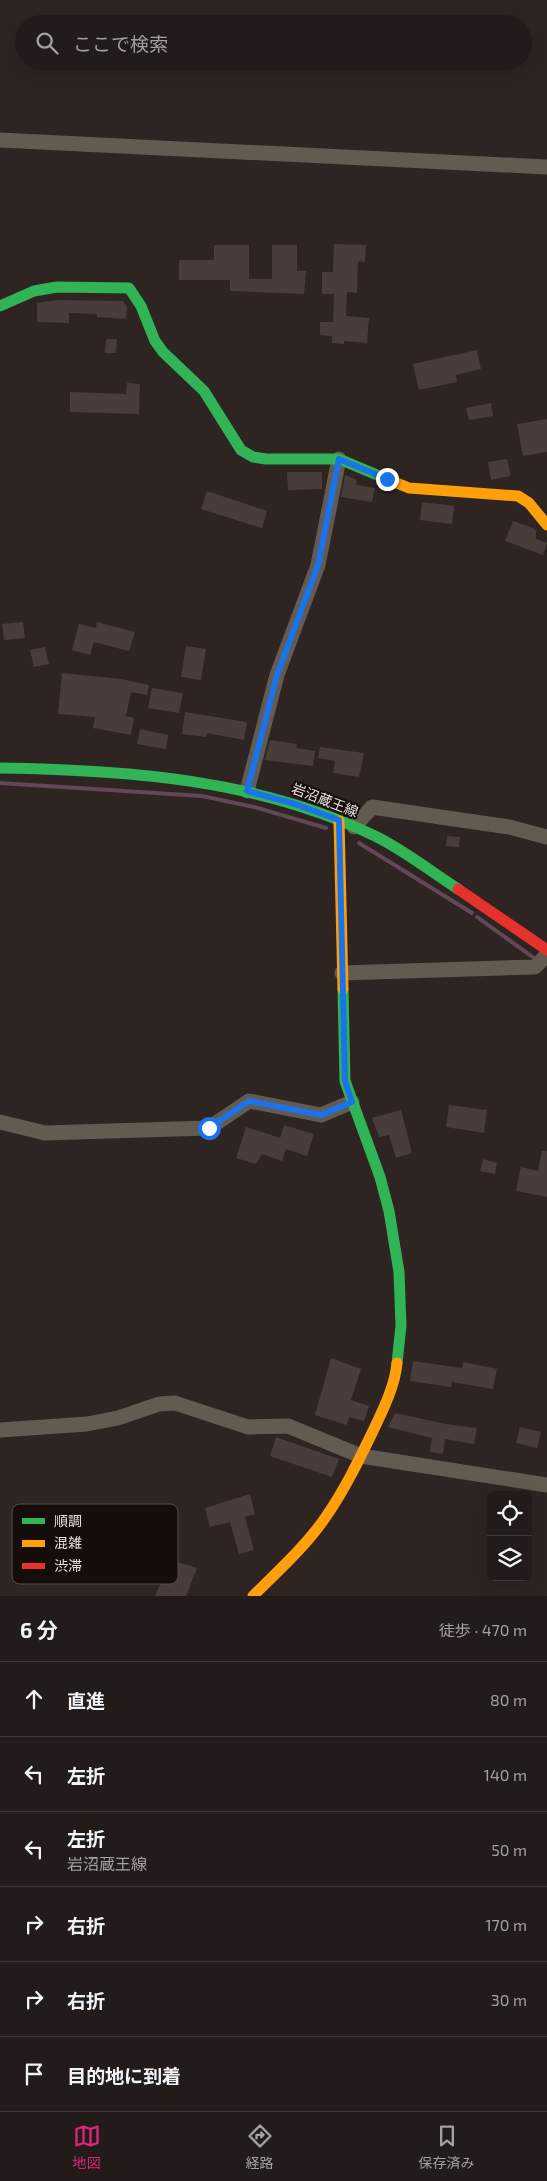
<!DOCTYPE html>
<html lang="ja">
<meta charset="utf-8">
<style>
:root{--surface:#221b19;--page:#2a2422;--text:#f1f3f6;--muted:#a2a1a2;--line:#3f3938;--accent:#db2777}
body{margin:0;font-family:"Exo 2","Noto Sans JP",sans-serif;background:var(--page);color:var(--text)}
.controls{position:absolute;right:15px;bottom:15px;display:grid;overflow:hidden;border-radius:8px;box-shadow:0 5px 20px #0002}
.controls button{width:45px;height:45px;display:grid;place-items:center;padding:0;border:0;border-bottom:1px solid var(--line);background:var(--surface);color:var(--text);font:25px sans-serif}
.stop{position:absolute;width:15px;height:15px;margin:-11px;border:4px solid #1a73e8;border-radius:50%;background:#fff}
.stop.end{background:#1a73e8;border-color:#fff;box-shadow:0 1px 5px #0008}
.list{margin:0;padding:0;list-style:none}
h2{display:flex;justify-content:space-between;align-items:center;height:65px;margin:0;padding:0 20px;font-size:21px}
h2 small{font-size:16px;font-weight:400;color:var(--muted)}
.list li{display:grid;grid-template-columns:32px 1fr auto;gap:15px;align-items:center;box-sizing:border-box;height:75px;padding:0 20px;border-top:1px solid var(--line)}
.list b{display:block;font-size:19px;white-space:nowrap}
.list p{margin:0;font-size:16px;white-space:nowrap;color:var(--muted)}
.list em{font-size:16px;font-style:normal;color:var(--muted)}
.icon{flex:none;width:28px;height:28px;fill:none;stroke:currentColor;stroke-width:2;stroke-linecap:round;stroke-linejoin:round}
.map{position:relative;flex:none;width:547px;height:1596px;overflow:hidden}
.search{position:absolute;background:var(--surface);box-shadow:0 5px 20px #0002;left:15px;right:15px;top:15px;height:55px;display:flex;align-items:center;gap:12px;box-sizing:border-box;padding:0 18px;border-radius:28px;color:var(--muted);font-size:19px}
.sheet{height:515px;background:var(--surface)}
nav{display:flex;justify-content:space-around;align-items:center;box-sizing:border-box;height:70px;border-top:1px solid var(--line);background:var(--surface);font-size:14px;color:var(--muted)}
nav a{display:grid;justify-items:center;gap:2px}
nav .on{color:var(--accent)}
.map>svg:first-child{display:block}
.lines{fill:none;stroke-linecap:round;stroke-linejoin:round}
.stream{stroke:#614758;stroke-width:4}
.building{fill:#493d3c}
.street{stroke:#635a52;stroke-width:15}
.fast{stroke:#30b455;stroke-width:11}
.slow{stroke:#ff9f0a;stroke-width:11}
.jam{stroke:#e5322d;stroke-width:11}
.route{stroke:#1a73e8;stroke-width:6}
.labels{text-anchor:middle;stroke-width:4;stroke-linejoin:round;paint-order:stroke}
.street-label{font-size:14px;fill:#ede0dc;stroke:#150d0a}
.key{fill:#150d0a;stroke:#564c49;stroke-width:1}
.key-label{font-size:14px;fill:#ede0dc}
</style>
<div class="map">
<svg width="547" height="1596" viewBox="0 0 547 1596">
<rect width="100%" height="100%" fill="#2e2421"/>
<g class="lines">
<g class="stream">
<polyline points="0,783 202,796 254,807 326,828"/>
<polyline points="359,843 472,913"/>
<polyline points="477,917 534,958"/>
</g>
</g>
<g class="building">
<polygon points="334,244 366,245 365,262 358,261 357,293 347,292 346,316 369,318 367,343 344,341 344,344 332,343 332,336 320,335 320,322 333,322 334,294 322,294 322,272 333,272"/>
<polygon points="214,245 249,245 249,279 272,279 272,245 297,245 297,271 306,271 304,294 230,291 230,280 179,280 179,260 214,260"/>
<polygon points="58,300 123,301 127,307 126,319 97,317 97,314 69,313 69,323 37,322 37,303"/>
<polygon points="106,339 117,339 116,353 105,353"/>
<polygon points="477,350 481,369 456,375 457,382 419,390 413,364"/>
<polygon points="127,383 140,384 139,414 70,412 70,392 126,394"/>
<polygon points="491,403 493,416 469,420 466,408"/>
<polygon points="547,419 547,452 523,456 517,424"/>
<polygon points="507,459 511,476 491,480 488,462"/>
<polygon points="287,472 322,472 322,489 288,490"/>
<polygon points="345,475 357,480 356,485 375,488 372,502 341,497"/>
<polygon points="207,491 267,511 262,528 201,509"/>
<polygon points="422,502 454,506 452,524 420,520"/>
<polygon points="513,521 533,528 536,531 536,539 547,543 543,555 505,541"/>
<polygon points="23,622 25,638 4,640 2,624"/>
<polygon points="97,622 135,632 129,651 94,642 90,655 72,650 79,624 96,628"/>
<polygon points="186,646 206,649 201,680 181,677"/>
<polygon points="45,647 49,664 34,667 30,650"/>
<polygon points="62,673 121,679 149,685 147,695 131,692 126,716 134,718 131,735 93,728 95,717 58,714"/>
<polygon points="152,688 183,693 179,713 148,708"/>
<polygon points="185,712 247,722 244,740 207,733 206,737 182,734"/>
<polygon points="140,729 168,735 166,749 137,744"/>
<polygon points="270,740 297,744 296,748 315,751 313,766 265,760"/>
<polygon points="320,747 364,753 359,777 333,773 335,761 318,758"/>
<polygon points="447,836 460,837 459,847 446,846"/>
<polygon points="449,1105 487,1110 484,1133 446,1127"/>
<polygon points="401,1110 412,1153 396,1158 389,1135 379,1137 372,1118"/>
<polygon points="284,1125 314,1134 307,1156 286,1149 282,1161 262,1154 256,1164 236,1158 246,1127 280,1138"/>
<polygon points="542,1151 547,1151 547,1197 516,1191 521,1167 538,1171"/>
<polygon points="483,1159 497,1163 495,1174 480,1171"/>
<polygon points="331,1358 361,1369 351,1400 369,1406 364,1421 349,1417 347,1425 315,1415"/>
<polygon points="413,1361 462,1368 463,1362 497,1369 493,1389 452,1382 451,1387 410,1381"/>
<polygon points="395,1413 446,1424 477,1428 474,1444 445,1439 443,1454 430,1452 432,1438 388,1427"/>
<polygon points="520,1427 541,1432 537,1448 516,1443"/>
<polygon points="276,1437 339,1459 332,1477 270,1456"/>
<polygon points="250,1494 255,1514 245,1517 254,1550 239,1554 230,1522 210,1527 205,1508"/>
<polygon points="134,1544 166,1553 165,1558 197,1568 186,1596 155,1596 165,1575 128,1565"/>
</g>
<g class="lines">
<g class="street">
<polyline points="0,140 547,167"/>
<polyline points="247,791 277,675 318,565 339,459"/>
<polyline points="354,827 372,807 509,827 547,837"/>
<polyline points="342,973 535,967 547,955"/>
<polyline points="0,1122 45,1133 209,1128 249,1101 321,1115 352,1102"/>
<polyline points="0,1430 87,1424 118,1418 159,1404 175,1403 248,1427 288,1426 361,1456 547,1485"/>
</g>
<g class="fast">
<polyline points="0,306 34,291 57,287 129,288 141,306 155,341 163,352 204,391 241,450 253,457 266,459 339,459 382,477"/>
<path d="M0,768C127,770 258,779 375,836C404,850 430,871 458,889"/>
<polyline points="343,989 345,1081 380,1177 389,1211 399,1272 401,1326 397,1363"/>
</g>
<g class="slow">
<polyline points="382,477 409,488 518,496 529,503 547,525"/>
<polyline points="339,821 343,989"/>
<path d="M253,1596C278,1571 305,1547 325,1518C344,1491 359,1460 373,1431C383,1410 395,1386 397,1363"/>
</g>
<polyline class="jam" points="458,889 547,950"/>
</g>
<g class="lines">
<polyline class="route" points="209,1128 249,1101 321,1115 352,1102 345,1081 339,820 295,804 247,791 277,675 318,565 339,459 387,479"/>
</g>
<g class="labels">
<g class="street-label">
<text transform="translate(325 800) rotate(21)" y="5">岩沼蔵王線</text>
</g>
</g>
<rect x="12" y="1504" width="166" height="80" rx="8" class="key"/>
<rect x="22" y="1518" width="23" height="6" fill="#30b455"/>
<rect x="22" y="1540" width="23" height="7" fill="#ff9f0a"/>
<rect x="22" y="1563" width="23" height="6" fill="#e5322d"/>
<g class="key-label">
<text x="54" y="1526">順調</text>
<text x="54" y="1548">混雑</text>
<text x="54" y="1571">渋滞</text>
</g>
</svg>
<div class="controls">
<button><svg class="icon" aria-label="locate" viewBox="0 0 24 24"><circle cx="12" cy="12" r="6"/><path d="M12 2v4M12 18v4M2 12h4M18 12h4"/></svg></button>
<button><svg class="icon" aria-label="layers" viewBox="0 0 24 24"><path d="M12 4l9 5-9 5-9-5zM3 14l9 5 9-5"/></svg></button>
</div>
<div class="stop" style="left:209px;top:1128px"></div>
<div class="stop end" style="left:387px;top:479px"></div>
<div class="search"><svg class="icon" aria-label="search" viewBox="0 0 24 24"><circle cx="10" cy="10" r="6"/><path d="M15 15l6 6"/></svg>ここで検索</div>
</div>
<section class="sheet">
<h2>6 分<small>徒歩 · 470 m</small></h2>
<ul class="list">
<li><svg class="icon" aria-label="ahead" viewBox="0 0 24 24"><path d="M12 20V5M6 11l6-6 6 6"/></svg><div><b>直進</b></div><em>80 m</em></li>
<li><svg class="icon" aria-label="left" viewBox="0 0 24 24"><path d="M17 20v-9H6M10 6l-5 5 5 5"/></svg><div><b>左折</b></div><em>140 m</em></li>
<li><svg class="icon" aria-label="left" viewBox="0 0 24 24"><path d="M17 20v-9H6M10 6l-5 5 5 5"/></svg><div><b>左折</b><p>岩沼蔵王線</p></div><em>50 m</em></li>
<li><svg class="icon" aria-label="right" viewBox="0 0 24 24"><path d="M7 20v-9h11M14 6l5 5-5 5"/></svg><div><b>右折</b></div><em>170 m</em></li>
<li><svg class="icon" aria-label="right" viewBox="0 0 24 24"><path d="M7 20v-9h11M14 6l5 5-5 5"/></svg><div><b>右折</b></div><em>30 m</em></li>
<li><svg class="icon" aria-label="arrive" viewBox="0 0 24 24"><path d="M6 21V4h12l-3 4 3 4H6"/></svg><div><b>目的地に到着</b></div></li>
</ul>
</section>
<nav>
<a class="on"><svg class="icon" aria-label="map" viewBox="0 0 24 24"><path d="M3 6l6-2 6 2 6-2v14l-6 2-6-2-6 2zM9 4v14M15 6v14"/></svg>地図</a>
<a><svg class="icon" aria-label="directions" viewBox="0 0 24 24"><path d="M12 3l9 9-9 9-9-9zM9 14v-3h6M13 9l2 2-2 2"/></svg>経路</a>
<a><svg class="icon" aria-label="saved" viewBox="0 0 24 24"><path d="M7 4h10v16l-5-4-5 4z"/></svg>保存済み</a>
</nav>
